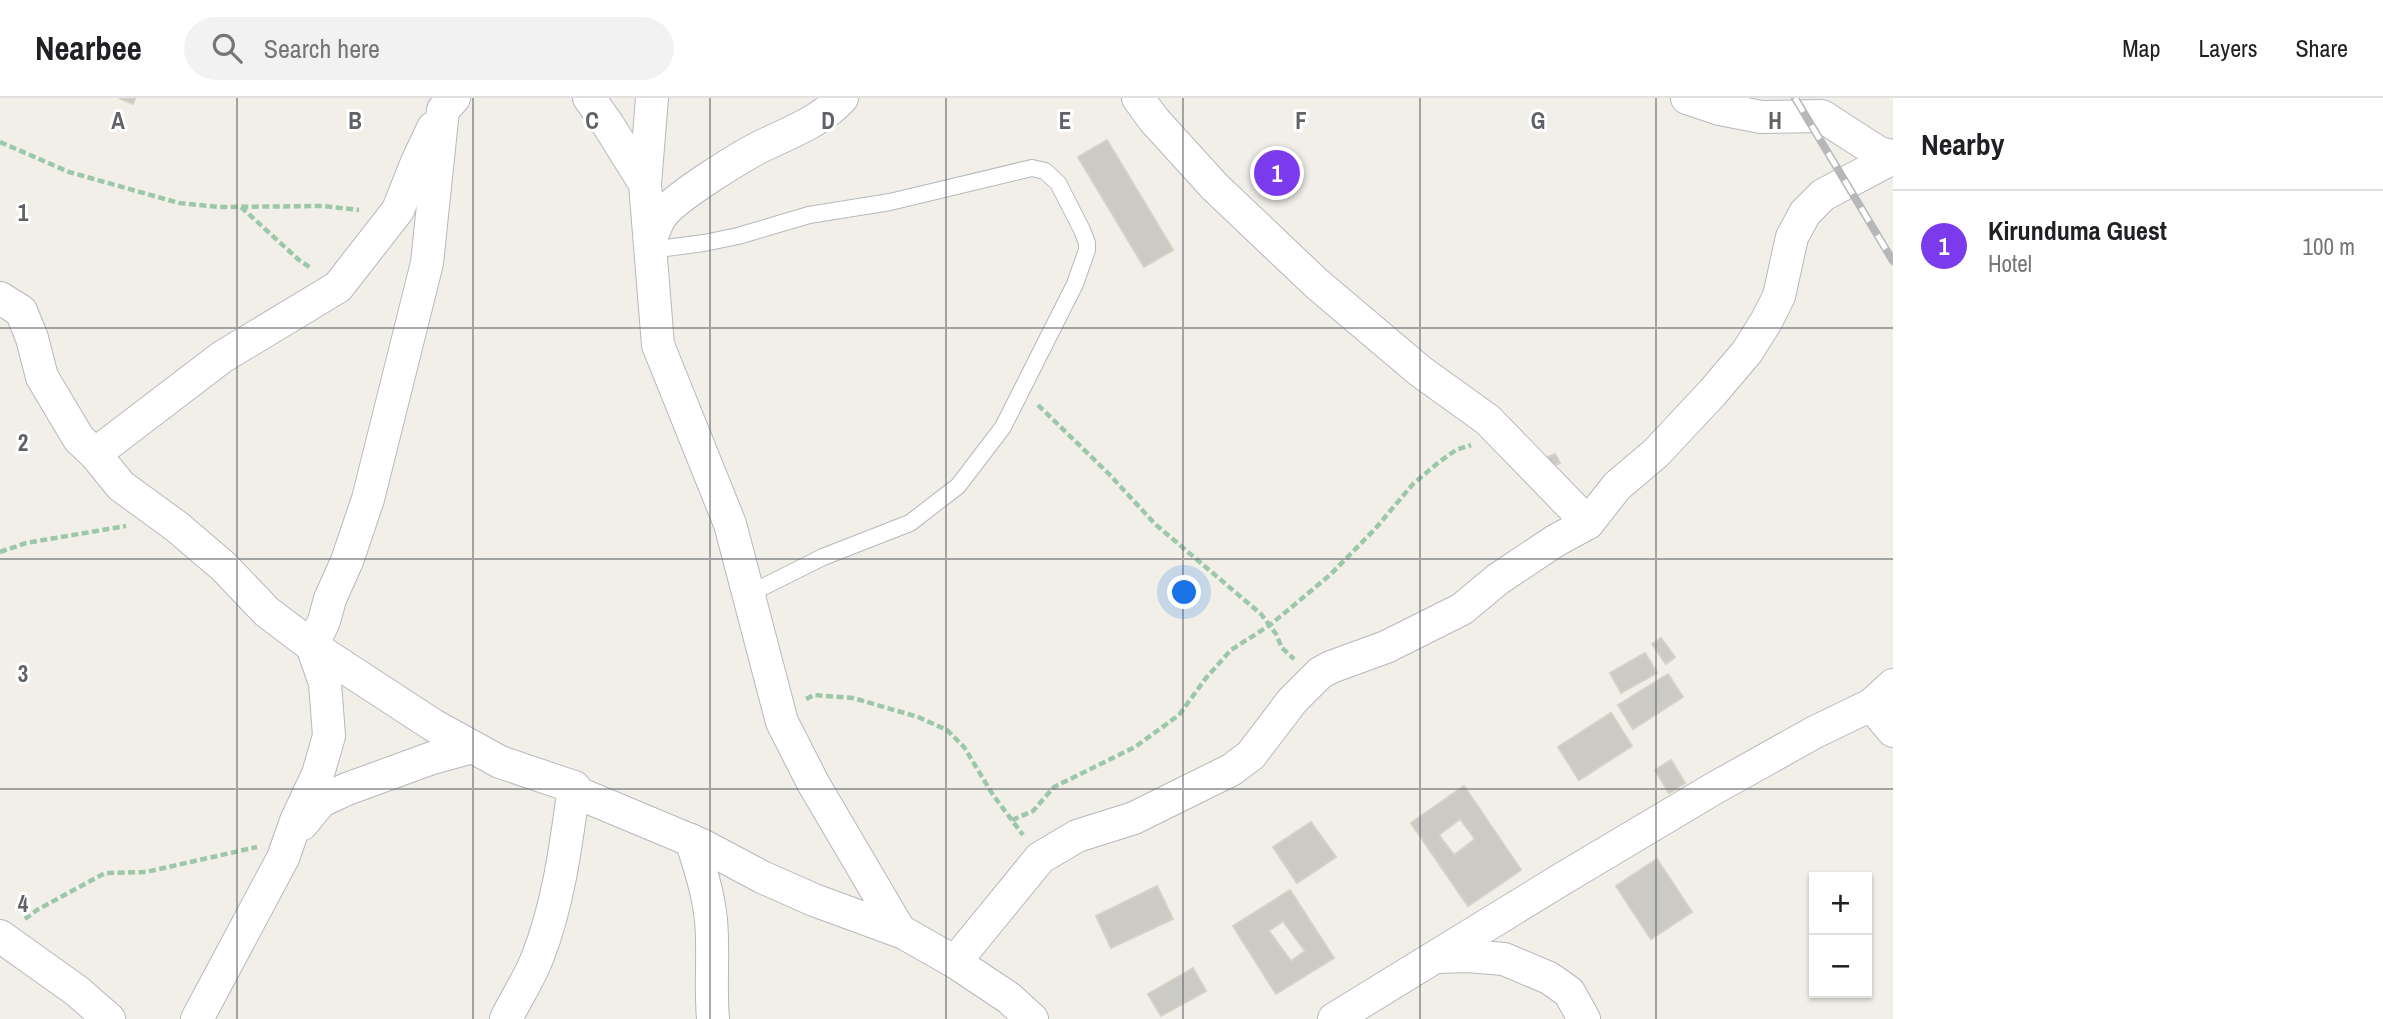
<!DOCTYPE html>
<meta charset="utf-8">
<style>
:root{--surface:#fff;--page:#f2f2f2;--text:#202124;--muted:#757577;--line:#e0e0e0;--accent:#7c3aed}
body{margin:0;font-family:"Archivo Narrow",sans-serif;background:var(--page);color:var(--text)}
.controls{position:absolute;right:21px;bottom:21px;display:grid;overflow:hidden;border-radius:0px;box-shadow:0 2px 5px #0004}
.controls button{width:63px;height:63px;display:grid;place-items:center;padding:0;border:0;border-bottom:2px solid var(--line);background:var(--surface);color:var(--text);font:35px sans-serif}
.you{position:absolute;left:1185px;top:495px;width:24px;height:24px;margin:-18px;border:5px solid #fff;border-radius:50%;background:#1a73e8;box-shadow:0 0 0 10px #1a73e833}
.badge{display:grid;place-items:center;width:46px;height:46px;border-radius:50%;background:var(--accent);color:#fff;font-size:23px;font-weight:700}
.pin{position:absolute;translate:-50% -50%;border:4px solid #fff;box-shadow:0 2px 7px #0006}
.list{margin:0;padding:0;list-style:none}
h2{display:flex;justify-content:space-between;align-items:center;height:91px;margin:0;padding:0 28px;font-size:30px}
h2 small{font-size:23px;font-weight:400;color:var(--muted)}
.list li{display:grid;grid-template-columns:46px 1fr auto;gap:21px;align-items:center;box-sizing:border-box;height:112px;padding:0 28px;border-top:2px solid var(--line)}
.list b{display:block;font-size:26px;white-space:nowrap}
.list p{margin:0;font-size:23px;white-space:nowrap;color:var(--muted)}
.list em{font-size:23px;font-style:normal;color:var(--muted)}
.icon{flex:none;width:38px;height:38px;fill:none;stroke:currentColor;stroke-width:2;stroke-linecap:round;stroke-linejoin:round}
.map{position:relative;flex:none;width:1893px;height:921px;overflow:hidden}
header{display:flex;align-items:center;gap:42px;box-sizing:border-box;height:98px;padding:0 35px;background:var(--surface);border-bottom:2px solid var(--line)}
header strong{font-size:33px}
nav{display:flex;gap:38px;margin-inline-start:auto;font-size:24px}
.search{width:490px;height:63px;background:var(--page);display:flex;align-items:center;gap:18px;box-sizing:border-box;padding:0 24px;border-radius:38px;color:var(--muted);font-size:26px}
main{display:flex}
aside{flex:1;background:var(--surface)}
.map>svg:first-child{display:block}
.building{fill:#cccac5;stroke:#d6d1c6;stroke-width:2;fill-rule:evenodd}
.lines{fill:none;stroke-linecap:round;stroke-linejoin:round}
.lane-casing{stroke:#b5b8bc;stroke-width:18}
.street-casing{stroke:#b5b8bc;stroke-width:34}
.path{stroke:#9cc7a9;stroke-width:4.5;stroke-dasharray:7 3.5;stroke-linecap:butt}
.lane{stroke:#fff;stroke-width:16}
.street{stroke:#fff;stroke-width:32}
.rail-casing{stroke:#b6b7b8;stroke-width:8}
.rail{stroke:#fff;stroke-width:5;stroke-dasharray:16;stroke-linecap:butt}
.grid{fill:none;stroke:#5f6368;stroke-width:2;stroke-opacity:0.55}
.grid-label{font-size:23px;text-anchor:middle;font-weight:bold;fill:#5f6368;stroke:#fff;stroke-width:6;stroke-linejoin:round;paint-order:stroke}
</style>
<header>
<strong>Nearbee</strong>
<div class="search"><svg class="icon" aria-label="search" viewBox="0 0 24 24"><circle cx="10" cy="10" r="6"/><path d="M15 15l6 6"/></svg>Search here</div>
<nav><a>Map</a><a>Layers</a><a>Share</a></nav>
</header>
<main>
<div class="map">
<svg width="1893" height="921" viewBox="0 0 1893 921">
<rect width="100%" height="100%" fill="#f1efe8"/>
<g class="building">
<polygon points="119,0 135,0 133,6"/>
<polygon points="1107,42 1173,152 1144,169 1078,59"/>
<polygon points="1555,356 1560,365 1548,370 1543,361"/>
<polygon points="1661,540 1675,559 1666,566 1652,546"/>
<polygon points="1645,555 1657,575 1621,595 1610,575"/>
<polygon points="1668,576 1683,599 1633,631 1618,607"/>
<polygon points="1611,615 1632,648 1579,682 1558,649"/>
<polygon points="1671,662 1685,685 1669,695 1655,672"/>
<path d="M1464,688L1521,772L1468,808L1411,725ZM1460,721L1475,741L1454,757L1439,737Z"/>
<polygon points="1311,724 1336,759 1297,785 1273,749"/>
<polygon points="1657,761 1692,814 1651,841 1616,788"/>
<polygon points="1157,788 1173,821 1111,850 1096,818"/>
<path d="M1290,792L1334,860L1276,896L1233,828ZM1283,823L1305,853L1291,863L1269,833Z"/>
<polygon points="1193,870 1206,893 1161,918 1148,896"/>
</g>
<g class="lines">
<defs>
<polyline id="lane" points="651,141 666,150 704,145 738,138 809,117 890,104 1032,70 1045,73 1058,85 1082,132 1087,145 1087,152 1075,186 1003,329 958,388 910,425 823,459 749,496"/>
<g id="street">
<polyline points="589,0 607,25 645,86"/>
<polyline points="652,0 645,86 658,247 730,426 782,624 813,685 900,833"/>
<polyline points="1138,0 1154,22 1215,89 1316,185 1420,273 1488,322 1588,425"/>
<polyline points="1687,0 1720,11 1761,19 1822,18 1879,55 1893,58"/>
<path d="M651,141C654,133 657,123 662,117C675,99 743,57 764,47C791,34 821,23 842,0"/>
<polyline points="0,200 21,213 32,240 42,279 79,341 95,356 121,388 176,428 223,468 267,514 312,548 433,627 500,664 574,689 580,696 702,747 762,779 814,802 904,835 955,864 1009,900 1032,921"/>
<polyline points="95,356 222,259 338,189 398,112 417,64 433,30"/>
<polyline points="1871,607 1893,633"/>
<polyline points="302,726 321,703 347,691 432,660 472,649"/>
<path d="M691,742C700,769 708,794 711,822C714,855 710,888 713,921"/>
<polyline points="0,838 77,893 109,921"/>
<polyline points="1437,859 1468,858 1504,861 1549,880 1569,894 1584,921"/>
<polyline points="955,864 1040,760 1077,738 1134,720 1231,672 1251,657 1292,603 1320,575 1331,569 1386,549 1462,511 1498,481 1555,443 1588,425 1617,388 1656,355 1713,294 1747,254 1767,222 1779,198 1792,139 1805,115 1823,97 1893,60"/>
<polyline points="197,921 283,760 296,723 318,676 329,638 325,585 312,548 324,523 330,501 347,463 368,401 427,165 443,12 454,0"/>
<path d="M506,921C516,900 530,880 538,858C559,804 566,746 574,689"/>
<polyline points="1334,921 1562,781 1713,691 1815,634 1871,607 1893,587"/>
</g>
</defs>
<use href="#lane" class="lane-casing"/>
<use href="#street" class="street-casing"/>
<g class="path">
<polyline points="0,44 69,74 179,105 220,109 322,108 359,112"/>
<polyline points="241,109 299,162 311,170"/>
<polyline points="1038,307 1108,375 1155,426 1261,516 1276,536 1282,550 1294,561"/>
<polyline points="0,454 26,445 126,428"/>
<polyline points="806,601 814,597 853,600 918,619 947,632 964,649 993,697 1023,737"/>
<polyline points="1012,722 1033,713 1054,689 1135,649 1179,617 1206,580 1231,552 1270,527 1330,477 1375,431 1413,386 1439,364 1456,352 1471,347"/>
<polyline points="25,821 37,812 105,775 146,774 257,749"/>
</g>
<use href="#lane" class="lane"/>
<use href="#street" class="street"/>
<defs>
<polyline id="rail" points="1795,0 1893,163"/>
</defs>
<use href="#rail" class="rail-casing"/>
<use href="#rail" class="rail"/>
</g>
<path class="grid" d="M237,0V921M473,0V921M710,0V921M946,0V921M1183,0V921M1420,0V921M1656,0V921M0,230H1893M0,461H1893M0,691H1893"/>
<g class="grid-label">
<text x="118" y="31">A</text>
<text x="355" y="31">B</text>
<text x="592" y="31">C</text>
<text x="828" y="31">D</text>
<text x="1065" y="31">E</text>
<text x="1301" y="31">F</text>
<text x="1538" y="31">G</text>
<text x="1775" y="31">H</text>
<text x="23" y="123">1</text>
<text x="23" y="353">2</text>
<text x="23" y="584">3</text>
<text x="23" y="814">4</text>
</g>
</svg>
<div class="controls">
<button>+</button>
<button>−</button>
</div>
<div class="you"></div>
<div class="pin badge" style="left:1277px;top:75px">1</div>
</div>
<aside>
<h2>Nearby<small></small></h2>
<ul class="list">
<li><span class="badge">1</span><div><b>Kirunduma Guest</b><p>Hotel</p></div><em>100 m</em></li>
</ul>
</aside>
</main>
